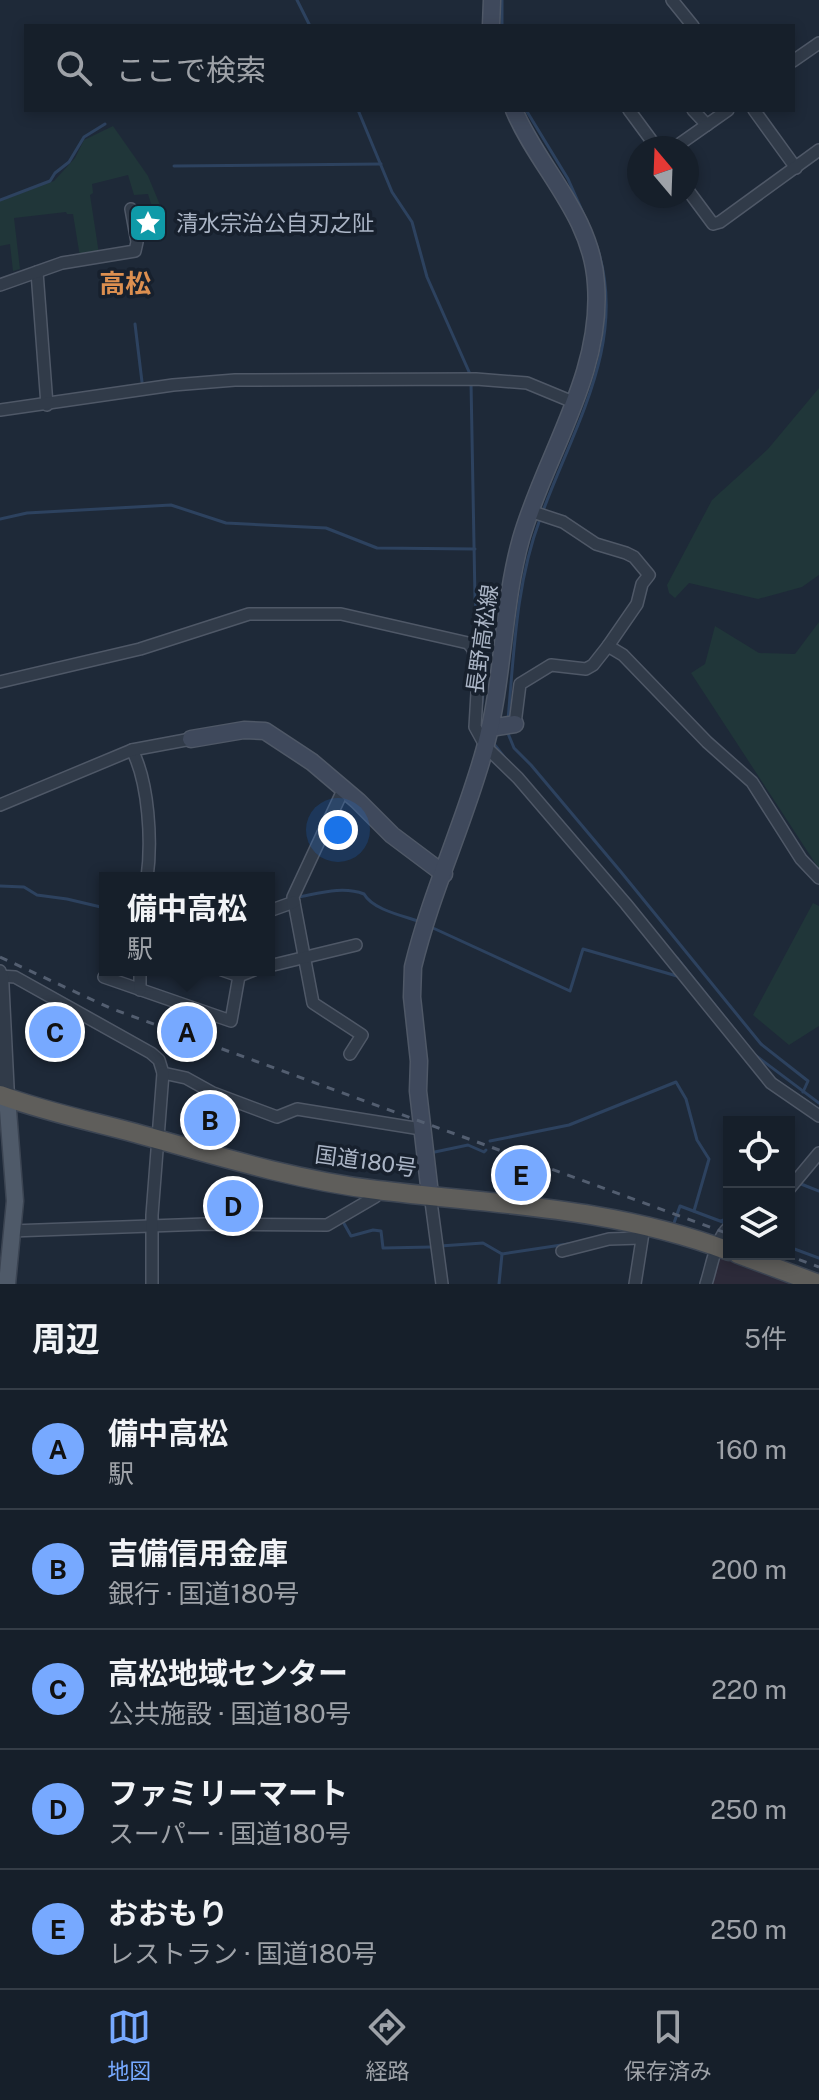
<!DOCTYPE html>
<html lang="ja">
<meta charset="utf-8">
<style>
:root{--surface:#161f2a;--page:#232c36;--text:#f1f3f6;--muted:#9ea2a8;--line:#353d47;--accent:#77a9ff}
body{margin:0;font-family:"Public Sans","Noto Sans JP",sans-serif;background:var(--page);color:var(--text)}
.controls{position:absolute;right:24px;bottom:24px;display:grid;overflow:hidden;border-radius:0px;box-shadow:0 4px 12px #0003}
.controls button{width:72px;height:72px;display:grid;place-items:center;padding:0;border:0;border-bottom:2px solid var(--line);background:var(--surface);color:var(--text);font:40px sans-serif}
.compass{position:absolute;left:627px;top:136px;width:72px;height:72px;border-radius:50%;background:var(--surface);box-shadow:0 4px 12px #0003;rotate:341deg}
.you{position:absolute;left:338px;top:830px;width:28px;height:28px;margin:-20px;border:6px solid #fff;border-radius:50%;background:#1a73e8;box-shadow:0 0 0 12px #1a73e833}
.badge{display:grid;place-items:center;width:52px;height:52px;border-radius:50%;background:var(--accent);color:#111;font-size:26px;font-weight:700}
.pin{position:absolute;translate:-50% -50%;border:4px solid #fff;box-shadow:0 2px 8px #0006}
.popup{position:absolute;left:99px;top:872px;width:176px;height:104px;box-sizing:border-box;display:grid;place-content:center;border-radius:0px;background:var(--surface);filter:drop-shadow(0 2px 6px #0005);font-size:26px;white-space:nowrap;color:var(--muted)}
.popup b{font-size:30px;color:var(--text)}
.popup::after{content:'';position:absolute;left:50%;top:100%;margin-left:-16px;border:16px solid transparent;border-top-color:var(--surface)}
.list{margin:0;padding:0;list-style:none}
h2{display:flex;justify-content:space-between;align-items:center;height:104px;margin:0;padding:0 32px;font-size:34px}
h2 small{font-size:26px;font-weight:400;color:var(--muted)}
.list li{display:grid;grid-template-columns:52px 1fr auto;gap:24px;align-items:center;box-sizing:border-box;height:120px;padding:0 32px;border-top:2px solid var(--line)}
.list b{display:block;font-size:30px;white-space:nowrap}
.list p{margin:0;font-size:26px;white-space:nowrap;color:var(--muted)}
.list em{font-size:26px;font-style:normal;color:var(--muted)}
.icon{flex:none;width:44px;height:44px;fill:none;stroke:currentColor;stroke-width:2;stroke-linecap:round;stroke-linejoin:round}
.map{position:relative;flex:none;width:819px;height:1284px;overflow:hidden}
.search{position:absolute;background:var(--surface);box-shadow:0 4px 12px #0003;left:24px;right:24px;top:24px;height:88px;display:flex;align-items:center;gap:20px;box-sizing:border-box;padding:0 28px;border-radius:0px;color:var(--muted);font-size:30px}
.sheet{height:704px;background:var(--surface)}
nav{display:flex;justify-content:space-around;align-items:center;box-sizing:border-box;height:112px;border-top:2px solid var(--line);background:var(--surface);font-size:22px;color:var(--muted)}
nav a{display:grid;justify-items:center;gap:4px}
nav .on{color:var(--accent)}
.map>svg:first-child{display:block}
.medical{fill:#2c2a39}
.green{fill:#203639}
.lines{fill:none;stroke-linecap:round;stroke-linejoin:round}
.stream{stroke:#2d425f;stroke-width:3}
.minor-casing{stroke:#4f5867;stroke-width:14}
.tertiary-casing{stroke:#4f5867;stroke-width:17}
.secondary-casing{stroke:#4f5867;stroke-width:19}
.primary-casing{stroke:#3b4452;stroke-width:19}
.trunk-casing{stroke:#3c4553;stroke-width:21}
.minor{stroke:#313b49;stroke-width:11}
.tertiary{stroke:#313b49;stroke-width:14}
.secondary{stroke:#3f495c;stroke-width:16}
.primary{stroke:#4f5a69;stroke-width:16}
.trunk{stroke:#5f5e5b;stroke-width:18}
.rail{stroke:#535e70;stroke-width:3;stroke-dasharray:8 8;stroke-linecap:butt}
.labels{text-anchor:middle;stroke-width:7;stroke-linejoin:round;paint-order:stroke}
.poi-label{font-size:22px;fill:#abb5c6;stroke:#17202d;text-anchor:start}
.street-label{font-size:22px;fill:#abb5c6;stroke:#17202d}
.quarter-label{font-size:26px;font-weight:bold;fill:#dc8f50;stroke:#17202d}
</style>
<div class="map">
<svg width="819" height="1284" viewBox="0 0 819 1284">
<rect width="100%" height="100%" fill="#1e2938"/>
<polygon class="medical" points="720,1257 798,1284 712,1284"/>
<g class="green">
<polygon points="113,126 148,176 160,205 152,207 148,194 134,195 128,175 92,184 93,193 90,195 99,254 80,257 73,214 67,214 66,212 14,218 20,269 13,271 10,244 0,246 0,201 54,181 75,158 84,140"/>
<polygon points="819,388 819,575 802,587 758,599 689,583 675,598 669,593 667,585 712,500 768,449"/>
<polygon points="819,622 819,869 691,673 705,664 715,626 759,653 795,654"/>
<polygon points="813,903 819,906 819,1026 789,1045 753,1015"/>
</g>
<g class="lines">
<g class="stream">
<polyline points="297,0 310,26"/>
<polyline points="502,26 502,0"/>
<polyline points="358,110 392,192 412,222 427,277 470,374"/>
<polyline points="526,110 568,179 592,233"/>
<polyline points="174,166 381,164"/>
<polyline points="0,200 50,181 55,173 69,162 84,137 105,124"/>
<polyline points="135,324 142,382"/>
<polyline points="471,382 475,599 485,679 481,709"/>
<path d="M543,511C575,424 629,339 596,244"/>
<polyline points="0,519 27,513 171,505 226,523 326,528 377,548 475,549"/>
<path d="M508,720C514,652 516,583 540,519"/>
<polyline points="507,731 514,748 531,765 621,872 761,1044 808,1081 803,1092"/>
<polyline points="494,744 505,758"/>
<polyline points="0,886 24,887 37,895 67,899 105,908"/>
<path d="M298,897C320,893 343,886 364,894C373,910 404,916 421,922"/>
<polyline points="433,928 570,991 583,949 677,976"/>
<polyline points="677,958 745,1043"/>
<polyline points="755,1055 819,1103"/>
<polyline points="490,1141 569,1125 676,1082 686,1099 697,1140 709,1159 694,1211"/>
<polyline points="430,1153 468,1145 484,1152 486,1150"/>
<polyline points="801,1184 819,1191"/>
<polyline points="342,1220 351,1236 373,1230 381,1231 383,1248 432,1247"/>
<polyline points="721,1221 729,1218"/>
<polyline points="674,1223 680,1206 728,1224"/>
<polyline points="440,1246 483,1243 502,1254 568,1244"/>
<polyline points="789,1247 819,1258"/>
<polyline points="499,1284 502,1254"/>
</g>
<defs>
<g id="minor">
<polyline points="672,0 693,26"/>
<polyline points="793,61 819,43"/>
<polyline points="629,110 657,148"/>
<polyline points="693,110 707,125"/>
<polyline points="754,110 796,168"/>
<polyline points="674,148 728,110"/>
<polyline points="687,189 713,224 720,222 819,150"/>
<polyline points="37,272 47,405"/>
<polyline points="0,285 62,263 135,251 137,242 131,209"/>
<polyline points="0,410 173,385 235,380 476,379 527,383 573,402"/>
<polyline points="530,511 563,522 596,544 626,553 634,557 649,575 642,584 637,604 608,646"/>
<polyline points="0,682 140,649 249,614 341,614 468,643 473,649 478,676 475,727 486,747 518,778 626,904 771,1083 819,1116"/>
<polyline points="515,724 520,684 551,665 586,669 593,665 608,646 623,655 707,742 752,782 801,859 819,878"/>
<path d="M132,750C149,783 152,842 147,878"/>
<polyline points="344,788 293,897 313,1003 362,1035 350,1054"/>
<polyline points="0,805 132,750 191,739"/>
<polyline points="269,911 294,902"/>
<polyline points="269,966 356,945"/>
<polyline points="0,971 1,976 15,977 151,1053 159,1060 163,1073 186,1078 213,1093 277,1117 297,1109 421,1129"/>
<polyline points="239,976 254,970"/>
<polyline points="104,977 231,1021 239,976 222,970"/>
<polyline points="140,990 140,970"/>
<polyline points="789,1189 819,1153"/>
<polyline points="430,1194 442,1284"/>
<polyline points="11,1231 206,1224 327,1225 375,1197 378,1190"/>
<polyline points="562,1251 609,1239 641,1238"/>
<polyline points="152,1284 152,1215 163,1073"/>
<polyline points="635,1284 643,1233"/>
<path d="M706,1284C712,1266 715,1240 729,1227"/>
</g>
<polyline id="tertiary" points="1,976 7,1097"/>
<g id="secondary">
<polyline points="491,26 492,0"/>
<polyline points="490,728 515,724"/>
<polyline points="191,739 244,730 265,731 312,762 358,801 392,835 444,874"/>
<path d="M430,1194L418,1091L419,1061L412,997L413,967C431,892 465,822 485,748C504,679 502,607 521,539C545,455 603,374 596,284C592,215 539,169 514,110"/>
</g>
<polyline id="primary" points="7,1097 15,1201 7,1284"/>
<g id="trunk">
<path d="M0,1095C43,1111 90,1121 135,1133C214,1155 295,1180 377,1190C499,1205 612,1207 729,1251"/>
<polyline points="738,1254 819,1284"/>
</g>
</defs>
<use href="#minor" class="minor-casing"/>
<use href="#tertiary" class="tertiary-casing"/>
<use href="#secondary" class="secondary-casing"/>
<use href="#primary" class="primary-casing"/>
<use href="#trunk" class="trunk-casing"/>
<use href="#minor" class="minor"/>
<use href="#tertiary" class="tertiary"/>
<use href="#secondary" class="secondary"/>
<use href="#primary" class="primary"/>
<use href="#trunk" class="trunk"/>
<g class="rail">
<polyline points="0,957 110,1008 729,1234"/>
<polyline points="784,1254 819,1267"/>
</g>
</g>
<defs>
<symbol id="sight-square" viewBox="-11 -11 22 22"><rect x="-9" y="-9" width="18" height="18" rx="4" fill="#0f9aa8" stroke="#17202d"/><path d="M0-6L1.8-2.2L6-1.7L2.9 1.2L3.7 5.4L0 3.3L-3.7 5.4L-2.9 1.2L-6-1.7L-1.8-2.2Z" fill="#fff"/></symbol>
</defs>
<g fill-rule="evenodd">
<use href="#sight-square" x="126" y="201" width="44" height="44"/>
</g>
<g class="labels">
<g class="poi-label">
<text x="176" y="231">清水宗治公自刃之阯</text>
</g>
<g class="street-label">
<text transform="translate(482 639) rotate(-82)" y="8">長野高松線</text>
<text transform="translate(366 1161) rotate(8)" y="8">国道180号</text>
</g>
<g class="quarter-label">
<text x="125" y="293">高松</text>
</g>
</g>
</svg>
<div class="controls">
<button><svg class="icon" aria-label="locate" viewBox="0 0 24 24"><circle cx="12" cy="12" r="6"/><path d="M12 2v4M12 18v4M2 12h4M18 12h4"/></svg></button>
<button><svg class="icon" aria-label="layers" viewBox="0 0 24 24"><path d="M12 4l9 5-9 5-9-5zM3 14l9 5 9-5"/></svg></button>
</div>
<svg class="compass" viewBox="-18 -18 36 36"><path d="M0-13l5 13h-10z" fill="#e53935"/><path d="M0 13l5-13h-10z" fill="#9ea2a8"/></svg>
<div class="you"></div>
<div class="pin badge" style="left:187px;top:1032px">A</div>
<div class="popup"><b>備中高松</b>駅</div>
<div class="pin badge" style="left:210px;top:1120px">B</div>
<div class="pin badge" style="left:55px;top:1032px">C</div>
<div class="pin badge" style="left:233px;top:1206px">D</div>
<div class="pin badge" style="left:521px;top:1175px">E</div>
<div class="search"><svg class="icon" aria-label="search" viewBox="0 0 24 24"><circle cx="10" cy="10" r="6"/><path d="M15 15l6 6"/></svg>ここで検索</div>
</div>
<section class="sheet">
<h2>周辺<small>5件</small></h2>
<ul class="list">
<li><span class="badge">A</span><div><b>備中高松</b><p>駅</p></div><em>160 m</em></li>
<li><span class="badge">B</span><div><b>吉備信用金庫</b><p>銀行 · 国道180号</p></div><em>200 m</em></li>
<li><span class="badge">C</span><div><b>高松地域センター</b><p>公共施設 · 国道180号</p></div><em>220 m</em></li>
<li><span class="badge">D</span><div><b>ファミリーマート</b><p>スーパー · 国道180号</p></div><em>250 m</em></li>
<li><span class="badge">E</span><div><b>おおもり</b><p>レストラン · 国道180号</p></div><em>250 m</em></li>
</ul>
</section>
<nav>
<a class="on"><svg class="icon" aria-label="map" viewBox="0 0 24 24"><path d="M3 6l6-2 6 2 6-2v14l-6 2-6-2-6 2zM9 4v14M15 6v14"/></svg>地図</a>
<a><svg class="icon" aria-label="directions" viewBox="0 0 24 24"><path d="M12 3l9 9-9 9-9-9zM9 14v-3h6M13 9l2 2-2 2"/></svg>経路</a>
<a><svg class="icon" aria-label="saved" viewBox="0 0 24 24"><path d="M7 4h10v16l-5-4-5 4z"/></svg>保存済み</a>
</nav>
